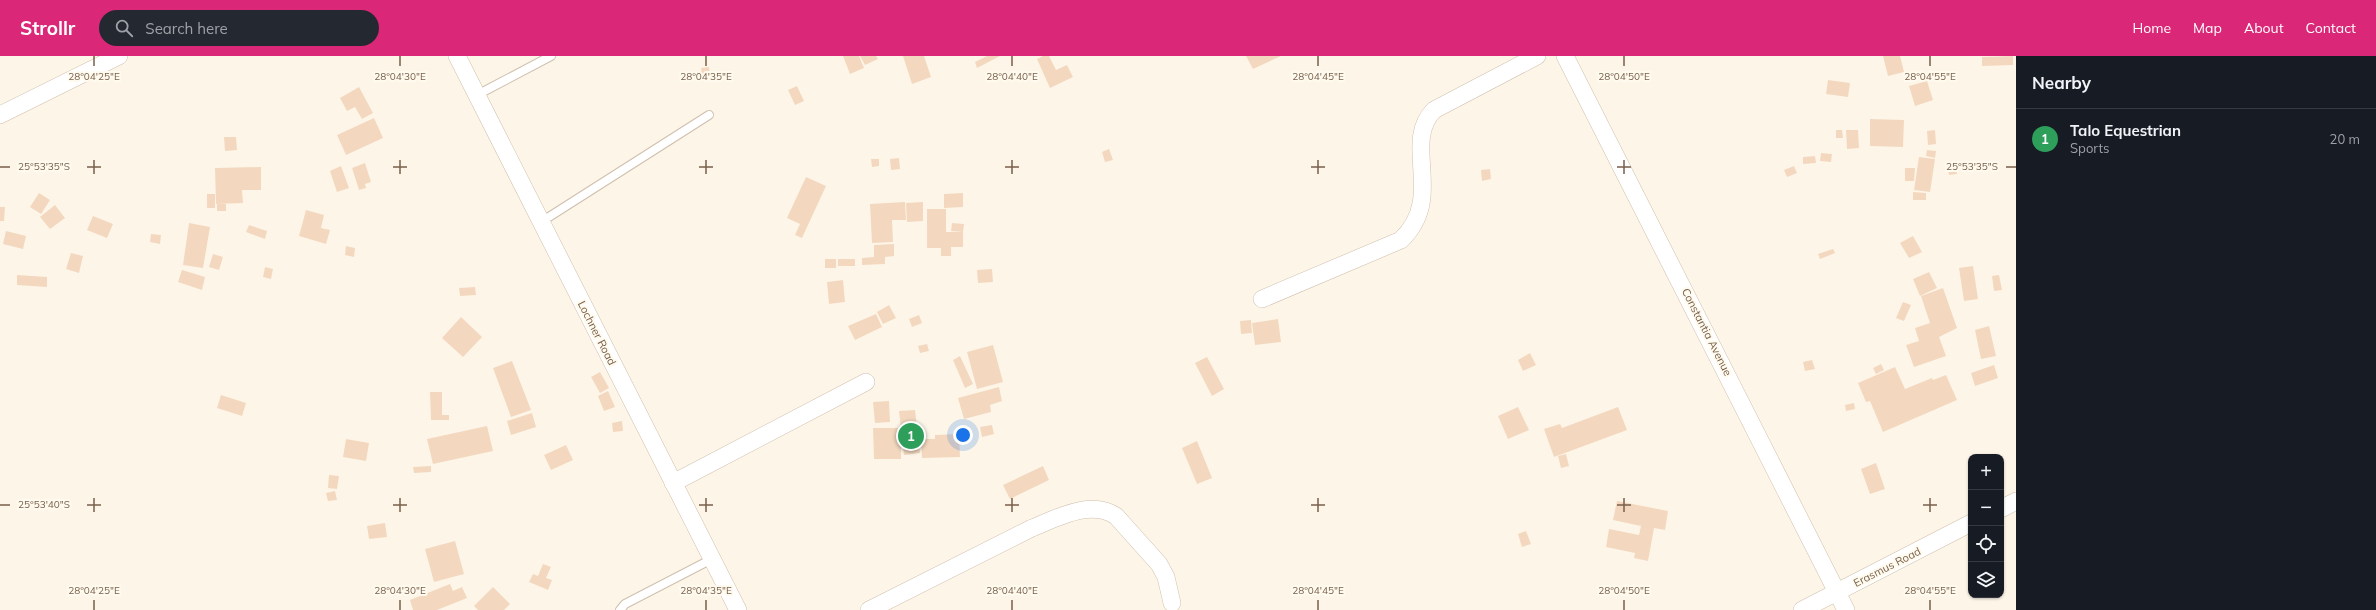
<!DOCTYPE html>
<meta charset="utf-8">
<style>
:root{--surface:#171b24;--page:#242831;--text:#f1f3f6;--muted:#9ea1a6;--line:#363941;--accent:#db2777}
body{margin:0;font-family:Mulish,sans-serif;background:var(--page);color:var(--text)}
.controls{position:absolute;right:12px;bottom:12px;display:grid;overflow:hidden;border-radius:8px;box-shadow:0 1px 3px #0004}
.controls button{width:36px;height:36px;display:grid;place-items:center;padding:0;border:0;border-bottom:1px solid var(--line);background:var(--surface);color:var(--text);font:20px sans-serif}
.you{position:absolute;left:963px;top:379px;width:14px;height:14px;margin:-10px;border:3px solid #fff;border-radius:50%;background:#1a73e8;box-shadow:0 0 0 6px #1a73e833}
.badge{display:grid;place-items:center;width:26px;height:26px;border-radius:50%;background:var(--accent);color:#fff;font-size:13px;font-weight:700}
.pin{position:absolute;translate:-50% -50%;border:2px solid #fff;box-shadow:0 1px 4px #0006}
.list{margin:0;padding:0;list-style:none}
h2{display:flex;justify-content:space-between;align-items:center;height:52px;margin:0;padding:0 16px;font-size:17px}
h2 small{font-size:13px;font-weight:400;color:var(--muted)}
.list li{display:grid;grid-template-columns:26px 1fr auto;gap:12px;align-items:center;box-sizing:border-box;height:60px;padding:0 16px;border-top:1px solid var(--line)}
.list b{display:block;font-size:15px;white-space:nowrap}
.list p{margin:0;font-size:13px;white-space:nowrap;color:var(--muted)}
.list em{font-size:13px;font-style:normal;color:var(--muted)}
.icon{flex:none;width:22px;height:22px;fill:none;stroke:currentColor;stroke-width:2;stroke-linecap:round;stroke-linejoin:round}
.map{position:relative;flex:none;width:2016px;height:554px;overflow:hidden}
header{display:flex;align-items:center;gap:24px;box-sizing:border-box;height:56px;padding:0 20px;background:var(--accent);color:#fff}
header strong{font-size:19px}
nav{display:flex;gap:22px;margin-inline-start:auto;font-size:14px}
.search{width:280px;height:36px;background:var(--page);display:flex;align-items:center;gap:10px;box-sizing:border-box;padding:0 14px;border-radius:22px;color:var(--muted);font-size:15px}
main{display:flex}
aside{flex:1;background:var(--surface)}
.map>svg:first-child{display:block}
.building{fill:#f3d8bf}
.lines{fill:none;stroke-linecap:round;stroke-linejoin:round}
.service-casing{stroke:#cfbfad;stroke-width:10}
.minor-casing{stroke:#cfbfad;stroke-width:18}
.service{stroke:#fff;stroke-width:8}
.minor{stroke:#fff;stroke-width:17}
.ticks{fill:none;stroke:#785f4b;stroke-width:1.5}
.labels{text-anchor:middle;stroke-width:4;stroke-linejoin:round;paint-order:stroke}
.street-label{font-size:11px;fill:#785f4b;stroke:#fffaee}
.ticks-label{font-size:10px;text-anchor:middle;fill:#785f4b;stroke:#fffaee;stroke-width:4;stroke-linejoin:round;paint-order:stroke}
</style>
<header>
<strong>Strollr</strong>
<div class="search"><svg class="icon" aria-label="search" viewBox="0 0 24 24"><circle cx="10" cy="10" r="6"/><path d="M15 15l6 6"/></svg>Search here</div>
<nav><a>Home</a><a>Map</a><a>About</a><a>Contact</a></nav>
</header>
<main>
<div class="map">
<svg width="2016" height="554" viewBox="0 0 2016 554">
<rect width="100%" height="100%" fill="#fdf6e8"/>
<g class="building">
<polygon points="843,0 859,0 864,12 850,18"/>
<polygon points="860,0 876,0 878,3 865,9"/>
<polygon points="903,0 924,0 931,21 912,28"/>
<polygon points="987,0 1000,0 977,12 975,6"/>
<polygon points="1043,0 1049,0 1056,14 1067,9 1073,21 1050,32 1037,3"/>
<polygon points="1246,0 1281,0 1253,13"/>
<polygon points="1883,0 1900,0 1904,16 1888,20"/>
<polygon points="2013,0 2013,9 1982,10 1982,1"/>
<polygon points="709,11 710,19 702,20 701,12"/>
<polygon points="1828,24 1850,27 1848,41 1826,38"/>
<polygon points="1927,25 1933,44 1915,50 1909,30"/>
<polygon points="797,30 804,45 795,49 788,34"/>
<polygon points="359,31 373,57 362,63 355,51 347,55 340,42"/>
<polygon points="374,62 383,82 346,99 337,79"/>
<polygon points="1870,63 1904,64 1903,91 1870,90"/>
<polygon points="1836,74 1842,74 1843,82 1836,82"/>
<polygon points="1846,74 1858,74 1859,92 1847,93"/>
<polygon points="1935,74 1936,88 1928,89 1927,75"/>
<polygon points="224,81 236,81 237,94 225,95"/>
<polygon points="1109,93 1113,104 1105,106 1102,96"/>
<polygon points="1927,94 1936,95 1935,102 1926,100"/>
<polygon points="1821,97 1832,98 1831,106 1820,105"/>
<polygon points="1815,100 1816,107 1803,108 1803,101"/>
<polygon points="1919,101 1935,103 1930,136 1914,134"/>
<polygon points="899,102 900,113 891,114 890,103"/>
<polygon points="871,103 879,103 879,110 872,111"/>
<polygon points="1955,106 1957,118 1949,119 1947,108"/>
<polygon points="365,107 371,126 365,128 366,132 359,134 352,112"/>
<polygon points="341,110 349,132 337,136 330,115"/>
<polygon points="1794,110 1797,117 1787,121 1784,114"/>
<polygon points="261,111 261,134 242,134 243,147 216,148 215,112"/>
<polygon points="1905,112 1915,112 1914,125 1905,125"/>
<polygon points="1490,113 1491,123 1482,125 1481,114"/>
<polygon points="806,121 826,130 802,182 795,179 800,168 787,162"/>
<polygon points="1913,136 1926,137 1926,144 1913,144"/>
<polygon points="39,137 50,144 41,158 30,151"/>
<polygon points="963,137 963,151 944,152 944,138"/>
<rect x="207" y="138" width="8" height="14"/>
<polygon points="905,146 906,164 892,164 893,186 872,187 870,148"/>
<polygon points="923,146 923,165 907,166 906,147"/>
<rect x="217" y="148" width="9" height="7"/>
<polygon points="55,149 65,162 50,173 40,161"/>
<polygon points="0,151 5,151 4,165 0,165"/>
<polygon points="927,153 946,153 946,176 963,176 963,191 951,191 951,200 941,200 941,192 927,192"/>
<polygon points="306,154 324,159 321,172 330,174 326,188 299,180"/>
<polygon points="93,160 113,168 107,182 87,174"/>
<polygon points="189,167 210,171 203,212 183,209"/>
<polygon points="952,167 964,168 963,176 951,175"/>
<polygon points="249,169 267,175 265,183 246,176"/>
<polygon points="6,175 26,180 23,193 3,188"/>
<polygon points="151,178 161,179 160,188 150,186"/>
<polygon points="1913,180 1922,196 1909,202 1900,187"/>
<polygon points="894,188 894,200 885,201 885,208 862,209 862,202 874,201 874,189"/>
<polygon points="346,190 355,192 354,201 345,199"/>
<polygon points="1833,193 1835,197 1820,203 1818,198"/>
<polygon points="71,197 83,200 79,217 66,213"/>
<polygon points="213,198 223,201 219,214 209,211"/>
<rect x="825" y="203" width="11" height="9"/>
<rect x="838" y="203" width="17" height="7"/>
<polygon points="1973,210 1978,243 1964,245 1959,212"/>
<polygon points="265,211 273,213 271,223 263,221"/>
<polygon points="992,213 993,226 978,227 977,214"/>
<polygon points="182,214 205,221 202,234 178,226"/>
<polygon points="1929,216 1937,232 1920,240 1913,223"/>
<polygon points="17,219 47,221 47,231 17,229"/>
<polygon points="1999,219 2002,234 1994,235 1992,220"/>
<polygon points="843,224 845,246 829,248 827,226"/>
<polygon points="475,231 476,239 460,240 459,232"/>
<polygon points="1943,232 1957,272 1939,281 1946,300 1914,311 1906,289 1919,285 1915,272 1930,267 1921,240"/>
<polygon points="1903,246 1911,249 1904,265 1896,262"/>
<polygon points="889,249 896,262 883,268 877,256"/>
<polygon points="876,258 882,271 855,284 848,270"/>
<polygon points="919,259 922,267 912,271 909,263"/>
<polygon points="461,261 482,281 463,301 442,282"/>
<polygon points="1278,263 1281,286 1255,289 1252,267"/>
<polygon points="1251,264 1252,277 1241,278 1240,265"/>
<polygon points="1989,270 1996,300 1981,303 1975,274"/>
<polygon points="927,288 929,295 920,297 918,290"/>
<polygon points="993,289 1003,326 977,333 967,296"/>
<polygon points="1530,297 1536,309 1523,315 1518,304"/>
<polygon points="960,300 973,328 965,332 953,304"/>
<polygon points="1207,301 1224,333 1212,340 1195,307"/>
<polygon points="1812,304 1815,313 1805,315 1803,306"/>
<polygon points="512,305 531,354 511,361 493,312"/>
<polygon points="1881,308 1884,314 1876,318 1873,312"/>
<polygon points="1994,309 1998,322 1975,330 1971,317"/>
<polygon points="1895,311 1905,333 1932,322 1933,324 1946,319 1957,344 1883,376 1870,345 1866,346 1858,327"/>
<polygon points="600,316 609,332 600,337 591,321"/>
<polygon points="999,331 1002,345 990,349 991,356 964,363 958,342"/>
<polygon points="608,335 615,351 604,355 598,340"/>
<polygon points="430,336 442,336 442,359 449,359 449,364 431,364"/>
<polygon points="221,339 246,347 242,360 217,352"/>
<polygon points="889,345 890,366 875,367 873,346"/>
<polygon points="1854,347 1855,353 1846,355 1845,349"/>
<polygon points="1518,351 1529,374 1508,383 1498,360"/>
<polygon points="1618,351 1627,374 1554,401 1544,373 1560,368 1562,372"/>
<polygon points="915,354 920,397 904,399 899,355"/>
<polygon points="532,357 536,371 511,379 507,365"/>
<polygon points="622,365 623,375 613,376 612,367"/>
<polygon points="992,369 994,378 982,381 980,371"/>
<polygon points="487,370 493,395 433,408 427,383"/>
<polygon points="873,372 901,372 901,403 874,403"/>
<polygon points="959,378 960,401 922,402 921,383 935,383 935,379"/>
<polygon points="346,383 369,387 366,405 343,401"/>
<polygon points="1197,385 1212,422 1197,428 1182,392"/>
<polygon points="566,389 573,404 551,414 544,399"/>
<polygon points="1566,398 1569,410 1561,412 1558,400"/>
<polygon points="1876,407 1885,433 1870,438 1861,413"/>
<polygon points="431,410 431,416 414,417 413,411"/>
<polygon points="1043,410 1049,424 1010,443 1003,429"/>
<polygon points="329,419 339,420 337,433 328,432"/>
<polygon points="335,435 337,444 328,445 326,437"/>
<polygon points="1617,445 1668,455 1665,474 1654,472 1648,505 1634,502 1635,497 1606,491 1609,473 1639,479 1641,470 1613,464"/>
<polygon points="385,467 387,481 369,483 367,470"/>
<polygon points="1526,475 1531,488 1522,491 1518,478"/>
<polygon points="455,485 464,518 434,526 425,493"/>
<polygon points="543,508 551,511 546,522 552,524 548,534 529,526 533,518 538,520"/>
<polygon points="450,528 453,535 462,531 467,542 437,554 413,554 410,544"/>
<polygon points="493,531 510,548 504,554 478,554 474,550"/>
</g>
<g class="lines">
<defs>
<g id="service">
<polyline points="477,39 551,0"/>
<polyline points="541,166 709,59"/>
<polyline points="620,554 625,548 712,503"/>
</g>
<g id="minor">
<polyline points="457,0 738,554"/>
<polyline points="1565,0 1846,554"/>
<polyline points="0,59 119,0"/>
<path d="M1262,243L1401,184C1446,141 1401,88 1434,54L1537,0"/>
<polyline points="673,427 866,326"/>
<polyline points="2001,453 2016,445"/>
<path d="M869,554L1032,472C1057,462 1091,443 1116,460L1159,508L1166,521L1172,547"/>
<polyline points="1802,554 1971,467"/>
</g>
</defs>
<use href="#service" class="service-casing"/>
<use href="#minor" class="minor-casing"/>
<use href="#service" class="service"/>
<use href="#minor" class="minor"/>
</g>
<path class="ticks" d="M94,0V10M400,0V10M706,0V10M1012,0V10M1318,0V10M1624,0V10M1930,0V10M94,104V118M400,104V118M706,104V118M1012,104V118M1318,104V118M1624,104V118M0,111H10M87,111H101M393,111H407M699,111H713M1005,111H1019M1311,111H1325M1617,111H1631M2006,111H2016M94,442V456M400,442V456M706,442V456M1012,442V456M1318,442V456M1624,442V456M1930,442V456M0,449H10M87,449H101M393,449H407M699,449H713M1005,449H1019M1311,449H1325M1617,449H1631M1923,449H1937M94,544V554M400,544V554M706,544V554M1012,544V554M1318,544V554M1624,544V554M1930,544V554"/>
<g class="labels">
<g class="street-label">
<text transform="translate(1707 276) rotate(63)" y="4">Constantia Avenue</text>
<text transform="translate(597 277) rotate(63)" y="4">Lochner Road</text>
<text transform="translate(1887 511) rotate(-27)" y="4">Erasmus Road</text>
</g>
</g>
<g class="ticks-label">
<text x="94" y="24">28°04'25"E</text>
<text x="400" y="24">28°04'30"E</text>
<text x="706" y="24">28°04'35"E</text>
<text x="1012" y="24">28°04'40"E</text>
<text x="1318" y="24">28°04'45"E</text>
<text x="1624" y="24">28°04'50"E</text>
<text x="1930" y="24">28°04'55"E</text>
<text x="44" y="114">25°53'35"S</text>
<text x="1972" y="114">25°53'35"S</text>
<text x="44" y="452">25°53'40"S</text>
<text x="94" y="538">28°04'25"E</text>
<text x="400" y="538">28°04'30"E</text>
<text x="706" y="538">28°04'35"E</text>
<text x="1012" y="538">28°04'40"E</text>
<text x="1318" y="538">28°04'45"E</text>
<text x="1624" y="538">28°04'50"E</text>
<text x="1930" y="538">28°04'55"E</text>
</g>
</svg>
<div class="controls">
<button>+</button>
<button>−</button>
<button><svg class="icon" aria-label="locate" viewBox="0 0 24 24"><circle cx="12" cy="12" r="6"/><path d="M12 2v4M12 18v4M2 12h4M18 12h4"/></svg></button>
<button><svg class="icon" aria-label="layers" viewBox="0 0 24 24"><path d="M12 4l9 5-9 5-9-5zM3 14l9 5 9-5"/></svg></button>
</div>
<div class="you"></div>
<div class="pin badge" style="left:911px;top:380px;background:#2e9e5b">1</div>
</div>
<aside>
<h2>Nearby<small></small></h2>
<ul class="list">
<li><span class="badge" style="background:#2e9e5b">1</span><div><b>Talo Equestrian</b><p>Sports</p></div><em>20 m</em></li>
</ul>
</aside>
</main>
